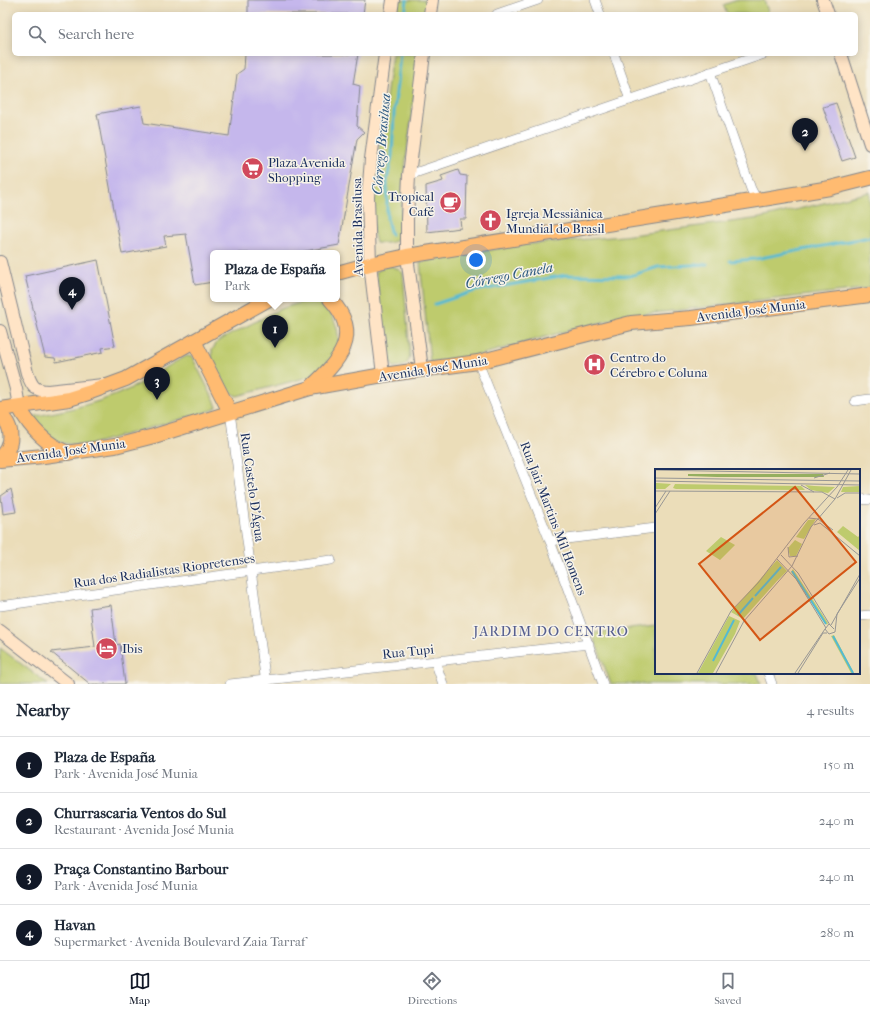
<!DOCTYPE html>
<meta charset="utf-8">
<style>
:root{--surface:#fff;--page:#f6f6f7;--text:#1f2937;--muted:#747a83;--line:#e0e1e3;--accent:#111827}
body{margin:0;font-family:"IM FELL French Canon",serif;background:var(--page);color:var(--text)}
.you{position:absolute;left:476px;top:260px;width:14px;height:14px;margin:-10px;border:3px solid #fff;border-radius:50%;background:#1a73e8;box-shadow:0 0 0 6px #1a73e833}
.badge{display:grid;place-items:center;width:26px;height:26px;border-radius:50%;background:var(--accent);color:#fff;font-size:13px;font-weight:700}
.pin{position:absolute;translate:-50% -33px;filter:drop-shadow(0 1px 2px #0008)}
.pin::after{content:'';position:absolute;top:21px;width:14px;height:12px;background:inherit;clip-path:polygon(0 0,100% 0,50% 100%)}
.popup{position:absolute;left:210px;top:250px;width:130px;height:52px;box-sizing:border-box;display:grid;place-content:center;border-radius:6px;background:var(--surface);filter:drop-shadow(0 1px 3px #0005);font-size:13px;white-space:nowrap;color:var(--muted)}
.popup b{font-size:15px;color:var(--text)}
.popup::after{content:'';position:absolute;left:50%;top:100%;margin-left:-8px;border:8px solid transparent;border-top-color:var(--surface)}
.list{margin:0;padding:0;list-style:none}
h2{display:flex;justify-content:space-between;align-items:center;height:52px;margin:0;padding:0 16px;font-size:17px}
h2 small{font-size:13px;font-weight:400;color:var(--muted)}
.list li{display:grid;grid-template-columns:26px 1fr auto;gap:12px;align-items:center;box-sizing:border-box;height:56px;padding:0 16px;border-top:1px solid var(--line)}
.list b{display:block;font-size:15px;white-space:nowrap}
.list p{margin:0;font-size:13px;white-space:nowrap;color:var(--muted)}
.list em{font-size:13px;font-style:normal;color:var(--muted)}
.icon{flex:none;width:22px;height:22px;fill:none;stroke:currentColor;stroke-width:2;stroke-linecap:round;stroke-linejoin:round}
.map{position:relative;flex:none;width:870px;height:684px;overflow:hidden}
.search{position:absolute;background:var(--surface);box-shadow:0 2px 10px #0003;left:12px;right:12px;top:12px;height:44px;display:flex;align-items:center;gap:10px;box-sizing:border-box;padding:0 14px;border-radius:6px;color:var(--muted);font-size:15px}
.sheet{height:276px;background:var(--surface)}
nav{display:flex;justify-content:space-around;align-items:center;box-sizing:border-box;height:56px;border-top:1px solid var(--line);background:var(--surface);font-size:11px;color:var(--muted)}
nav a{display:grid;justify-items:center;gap:2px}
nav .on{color:var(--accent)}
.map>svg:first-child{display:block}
.green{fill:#becb6d;stroke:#6c7d66}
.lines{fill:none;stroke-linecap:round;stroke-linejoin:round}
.stream{stroke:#54bad2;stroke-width:3}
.building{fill:#c5b7ec}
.street-casing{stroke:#83868c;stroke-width:10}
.secondary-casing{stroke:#83868c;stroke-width:14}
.primary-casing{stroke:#83868c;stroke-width:16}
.street{stroke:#fff;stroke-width:9}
.secondary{stroke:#ffe4c6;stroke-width:12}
.primary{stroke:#ffbb71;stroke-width:14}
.labels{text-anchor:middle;stroke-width:3;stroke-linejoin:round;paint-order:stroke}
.poi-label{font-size:13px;fill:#1b2f5e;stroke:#f7f3e8;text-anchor:start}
.street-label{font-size:13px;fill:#1b2f5e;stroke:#f7f3e8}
.water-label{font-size:14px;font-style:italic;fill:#2c5981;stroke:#f7f3e8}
.neighbourhood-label{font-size:14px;letter-spacing:1px;fill:#565f90;stroke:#f7f3e8}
.inset-river{fill:none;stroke:#54bad2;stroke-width:2}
.inset-road{fill:none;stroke:#989795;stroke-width:1}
.view{fill:#d45514;fill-opacity:0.15;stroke:#d45514;stroke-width:2}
.inset-edge{fill:none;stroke:#1b2f5e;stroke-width:2}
</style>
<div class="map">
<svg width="870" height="684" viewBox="0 0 870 684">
<rect width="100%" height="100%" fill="#f7f3e8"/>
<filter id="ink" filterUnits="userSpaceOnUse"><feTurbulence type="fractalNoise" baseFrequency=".025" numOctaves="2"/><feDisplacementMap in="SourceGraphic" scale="8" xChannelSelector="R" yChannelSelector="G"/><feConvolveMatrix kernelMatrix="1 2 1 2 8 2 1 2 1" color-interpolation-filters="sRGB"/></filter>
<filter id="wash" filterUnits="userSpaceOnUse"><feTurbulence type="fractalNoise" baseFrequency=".012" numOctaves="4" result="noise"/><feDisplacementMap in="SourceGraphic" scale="16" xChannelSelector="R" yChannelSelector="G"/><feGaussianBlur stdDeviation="0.9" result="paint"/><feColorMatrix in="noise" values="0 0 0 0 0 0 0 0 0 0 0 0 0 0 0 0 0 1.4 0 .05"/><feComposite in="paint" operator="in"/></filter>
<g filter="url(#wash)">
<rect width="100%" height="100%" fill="#ebddb9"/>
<g class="green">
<polygon points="399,0 428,0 425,14 397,14"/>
<polygon points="737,0 764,0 769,14 727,14 723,5"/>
<polygon points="392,54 419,54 403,185 400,235 396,241 388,243 376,243 373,231 372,200"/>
<polygon points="870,192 870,288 628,316 570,330 476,356 430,362 420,262 519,245 623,236 761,218"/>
<path d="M390,266L396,268L403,273L410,356C407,367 404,366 394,367L387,359L376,272L384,267Z"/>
<path d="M308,300C311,300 315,301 317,302C334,308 344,338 335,354C333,357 329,360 326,363C322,368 319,373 312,376L237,396L233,394L226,387L212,358V350L218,341L280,309Z"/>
<path d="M187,356L192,357L215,402L217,407L213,410L92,444C77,445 61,446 48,436C42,431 36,423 31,417C62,411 93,405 123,392C145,383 165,366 187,356Z"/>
<polygon points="656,626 656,673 757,673 761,684 611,684 592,633"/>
<polygon points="0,648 48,684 0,684"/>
</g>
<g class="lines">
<g class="stream">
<polyline points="405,14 407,0"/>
<polyline points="391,235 387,219 387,180 392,156 394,113 400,54"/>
<polyline points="730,261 755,259 870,237"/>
<polyline points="435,304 475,291 566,275 630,276 658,267 707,264"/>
</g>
</g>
<g id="blocks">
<g class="building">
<polygon points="248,0 365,0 363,14 248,14"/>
<polygon points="245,54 358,54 353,84 360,86 357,126 364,132 357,139 339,245 295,253 213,253 213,282 195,285 186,234 164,236 166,246 122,254 97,114 141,106 144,123 229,136 237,74 244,69"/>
<polygon points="836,103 855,157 842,161 823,107"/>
<polygon points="458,170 460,175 467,176 466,219 460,219 461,228 427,232 426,186 443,181 441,176"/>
<polygon points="98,260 115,346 102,348 103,352 56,362 55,358 45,357 25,276"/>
<polygon points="11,489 16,512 3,514 1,496"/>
<polygon points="111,605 116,645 120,644 125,684 90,684 51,652 95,647 90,608"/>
</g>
</g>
</g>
<g filter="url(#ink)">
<use href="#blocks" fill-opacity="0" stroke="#83868c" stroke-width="1"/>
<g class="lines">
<defs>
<g id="street">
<polyline points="595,0 600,14"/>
<polyline points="497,14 538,0"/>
<polyline points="614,54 630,100"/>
<polyline points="710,72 751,189 757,200"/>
<polyline points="409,175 764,54"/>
<polyline points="478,362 550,541 603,684"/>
<polyline points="855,401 870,399"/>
<polyline points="230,412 266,684"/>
<polyline points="859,499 870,500"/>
<polyline points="550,541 656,528"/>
<polyline points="0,606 331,560"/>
<polyline points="859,616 870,615"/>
<polyline points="435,661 443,684"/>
<polyline points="768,673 772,684"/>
<polyline points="230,684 589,644"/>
</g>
<g id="secondary">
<polyline points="823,0 828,14"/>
<polyline points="391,14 393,0"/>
<polyline points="430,14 432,0"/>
<polyline points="841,54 870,144"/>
<path d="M0,262L27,373C32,386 33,390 48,391L103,385"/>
<polyline points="0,331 16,389 19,407"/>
<polyline points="422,369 407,256 407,219 409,175 424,54"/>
<polyline points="383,375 370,264 368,197 371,159 385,54"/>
<polyline points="0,631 68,684"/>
</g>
<g id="primary">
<polyline points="337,273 370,264 407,256 757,200 830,188 870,178"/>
<polyline points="194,341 230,412"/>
<path d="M310,388C339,361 364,335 330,299"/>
<path d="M19,407C30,428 45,444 68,453"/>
<polyline points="0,409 69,399 88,393 126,379 269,299"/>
<path d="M0,415C14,426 14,447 0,458"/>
<polyline points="0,460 44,456 115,446 154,436 310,388 383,375 478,362 631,323 691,318 870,295"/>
</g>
</defs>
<use href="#street" class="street-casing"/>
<use href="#secondary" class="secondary-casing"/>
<use href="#primary" class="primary-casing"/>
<use href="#street" class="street"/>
<use href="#secondary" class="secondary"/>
<use href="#primary" class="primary"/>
</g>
</g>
<defs>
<symbol id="supermarket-disc" viewBox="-11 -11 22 22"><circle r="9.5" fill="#d1495b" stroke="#f7f3e8"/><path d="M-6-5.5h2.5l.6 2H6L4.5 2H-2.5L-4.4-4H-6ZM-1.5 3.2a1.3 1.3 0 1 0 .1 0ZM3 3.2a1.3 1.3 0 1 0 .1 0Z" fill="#fff"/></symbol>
<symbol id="cafe-disc" viewBox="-11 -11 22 22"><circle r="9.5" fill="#d1495b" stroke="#f7f3e8"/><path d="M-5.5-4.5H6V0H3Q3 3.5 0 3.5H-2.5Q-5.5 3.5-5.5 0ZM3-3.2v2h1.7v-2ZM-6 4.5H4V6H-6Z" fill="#fff"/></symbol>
<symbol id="church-disc" viewBox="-11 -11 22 22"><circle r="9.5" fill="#d1495b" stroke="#f7f3e8"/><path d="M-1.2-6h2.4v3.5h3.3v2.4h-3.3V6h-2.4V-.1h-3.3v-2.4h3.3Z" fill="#fff"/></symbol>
<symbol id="hospital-disc" viewBox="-11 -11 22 22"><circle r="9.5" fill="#d1495b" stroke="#f7f3e8"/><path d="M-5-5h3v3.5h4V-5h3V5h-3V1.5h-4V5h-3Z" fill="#fff"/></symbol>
<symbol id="hotel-disc" viewBox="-11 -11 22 22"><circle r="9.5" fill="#d1495b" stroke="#f7f3e8"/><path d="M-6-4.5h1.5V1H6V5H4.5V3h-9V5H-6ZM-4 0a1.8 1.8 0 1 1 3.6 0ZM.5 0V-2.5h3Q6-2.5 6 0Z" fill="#fff"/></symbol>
</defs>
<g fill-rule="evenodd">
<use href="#supermarket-disc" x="240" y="156" width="25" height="25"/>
<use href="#cafe-disc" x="438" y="190" width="25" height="25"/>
<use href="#church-disc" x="478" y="208" width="25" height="25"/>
<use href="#hospital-disc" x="582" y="352" width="25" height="25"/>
<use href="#hotel-disc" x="94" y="636" width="25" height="25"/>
</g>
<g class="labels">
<g class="poi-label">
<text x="268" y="167">Plaza Avenida<tspan x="268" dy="15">Shopping</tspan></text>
<text x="434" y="201" text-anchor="end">Tropical<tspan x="434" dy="15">Café</tspan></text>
<text x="506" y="218">Igreja Messiânica<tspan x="506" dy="15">Mundial do Brasil</tspan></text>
<text x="610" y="362">Centro do<tspan x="610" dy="15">Cérebro e Coluna</tspan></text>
<text x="122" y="653">Ibis</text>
</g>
<g class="street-label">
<text transform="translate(357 227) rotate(-91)" y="5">Avenida Brasilusa</text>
<text transform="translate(751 310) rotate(-7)" y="5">Avenida José Munia</text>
<text transform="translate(433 368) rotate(-9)" y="5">Avenida José Munia</text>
<text transform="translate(71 450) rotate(-8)" y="5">Avenida José Munia</text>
<text transform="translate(253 487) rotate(82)" y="5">Rua Castelo D'Água</text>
<text transform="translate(554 518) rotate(69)" y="5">Rua Jair Martins Mil Homens</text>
<text transform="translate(164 570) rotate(-8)" y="5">Rua dos Radialistas Riopretenses</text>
<text transform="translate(408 651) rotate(-6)" y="5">Rua Tupi</text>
</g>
<g class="water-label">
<text transform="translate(381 144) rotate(-85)" y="5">Córrego Brasilusa</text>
<text transform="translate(509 275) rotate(-11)" y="5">Córrego Canela</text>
</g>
<g class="neighbourhood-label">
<text x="551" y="636">JARDIM DO CENTRO</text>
</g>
</g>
<g transform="translate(655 469)">
<rect width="205" height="205" fill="#ebddb9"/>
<path d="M0,14H2L16,15L10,20H0ZM20,15L146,17L150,21L21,20L18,19ZM150,16L159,17L180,18L173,24L156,21ZM205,17V23H186L188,18ZM161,50L149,70L141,68L153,51ZM188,57L203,68L205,66V82L182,63ZM66,68L80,76L65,91L51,82ZM140,71L147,75L141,87H135L133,79ZM122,91L132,102L122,112L88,150L76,143ZM138,100L173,154L172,156L136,103ZM74,147L85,152L80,165L58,204H43ZM179,166L192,191L199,204H196L176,167Z" fill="#becb6d"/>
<path d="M33,5H168L169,8H62L33,7Z" fill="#96af60"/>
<path class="inset-river" d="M137,102L171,155M100,127L126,98M83,146L98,129M178,167L198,204M58,192L79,151"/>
<path class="inset-road" d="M0,1L205,5M0,9L205,12M159,9L175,4M0,12L205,16M146,16L159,23M0,22L167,23L180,30M182,29L190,24H205M0,39L11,22M0,45L15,22M154,49L163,50L178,61M159,56L165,54L205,87M133,78L134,88L143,87M126,86L143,104L175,156M122,90L141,110L171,159M176,156L205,105M179,160L174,155L170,160L174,165L180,163L182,145L205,109M42,204L76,142L103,114L149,54L182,18L193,1M61,204L89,152L137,97L156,58L180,30L196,1M140,204L170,160M143,204L168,164H172"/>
<path class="view" d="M140,18L201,93L105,171L44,95Z"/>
<rect width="205" height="205" class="inset-edge"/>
</g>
</svg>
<div class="you"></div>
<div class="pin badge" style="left:275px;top:348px">1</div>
<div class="popup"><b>Plaza de España</b>Park</div>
<div class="pin badge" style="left:805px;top:151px">2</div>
<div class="pin badge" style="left:157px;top:400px">3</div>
<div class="pin badge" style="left:72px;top:310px">4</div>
<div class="search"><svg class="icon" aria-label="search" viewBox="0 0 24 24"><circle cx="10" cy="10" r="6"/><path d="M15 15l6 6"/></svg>Search here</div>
</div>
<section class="sheet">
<h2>Nearby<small>4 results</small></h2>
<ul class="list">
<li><span class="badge">1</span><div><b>Plaza de España</b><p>Park · Avenida José Munia</p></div><em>150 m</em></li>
<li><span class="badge">2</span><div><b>Churrascaria Ventos do Sul</b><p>Restaurant · Avenida José Munia</p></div><em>240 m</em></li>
<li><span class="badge">3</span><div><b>Praça Constantino Barbour</b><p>Park · Avenida José Munia</p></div><em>240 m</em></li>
<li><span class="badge">4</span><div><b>Havan</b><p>Supermarket · Avenida Boulevard Zaia Tarraf</p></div><em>280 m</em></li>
</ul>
</section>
<nav>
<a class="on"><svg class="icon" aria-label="map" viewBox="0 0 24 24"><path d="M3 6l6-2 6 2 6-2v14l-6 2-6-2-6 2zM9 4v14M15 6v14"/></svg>Map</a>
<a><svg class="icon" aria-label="directions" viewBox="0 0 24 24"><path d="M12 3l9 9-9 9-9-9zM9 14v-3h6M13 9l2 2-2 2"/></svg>Directions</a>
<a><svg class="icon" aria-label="saved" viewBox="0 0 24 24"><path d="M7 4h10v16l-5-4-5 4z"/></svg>Saved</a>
</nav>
